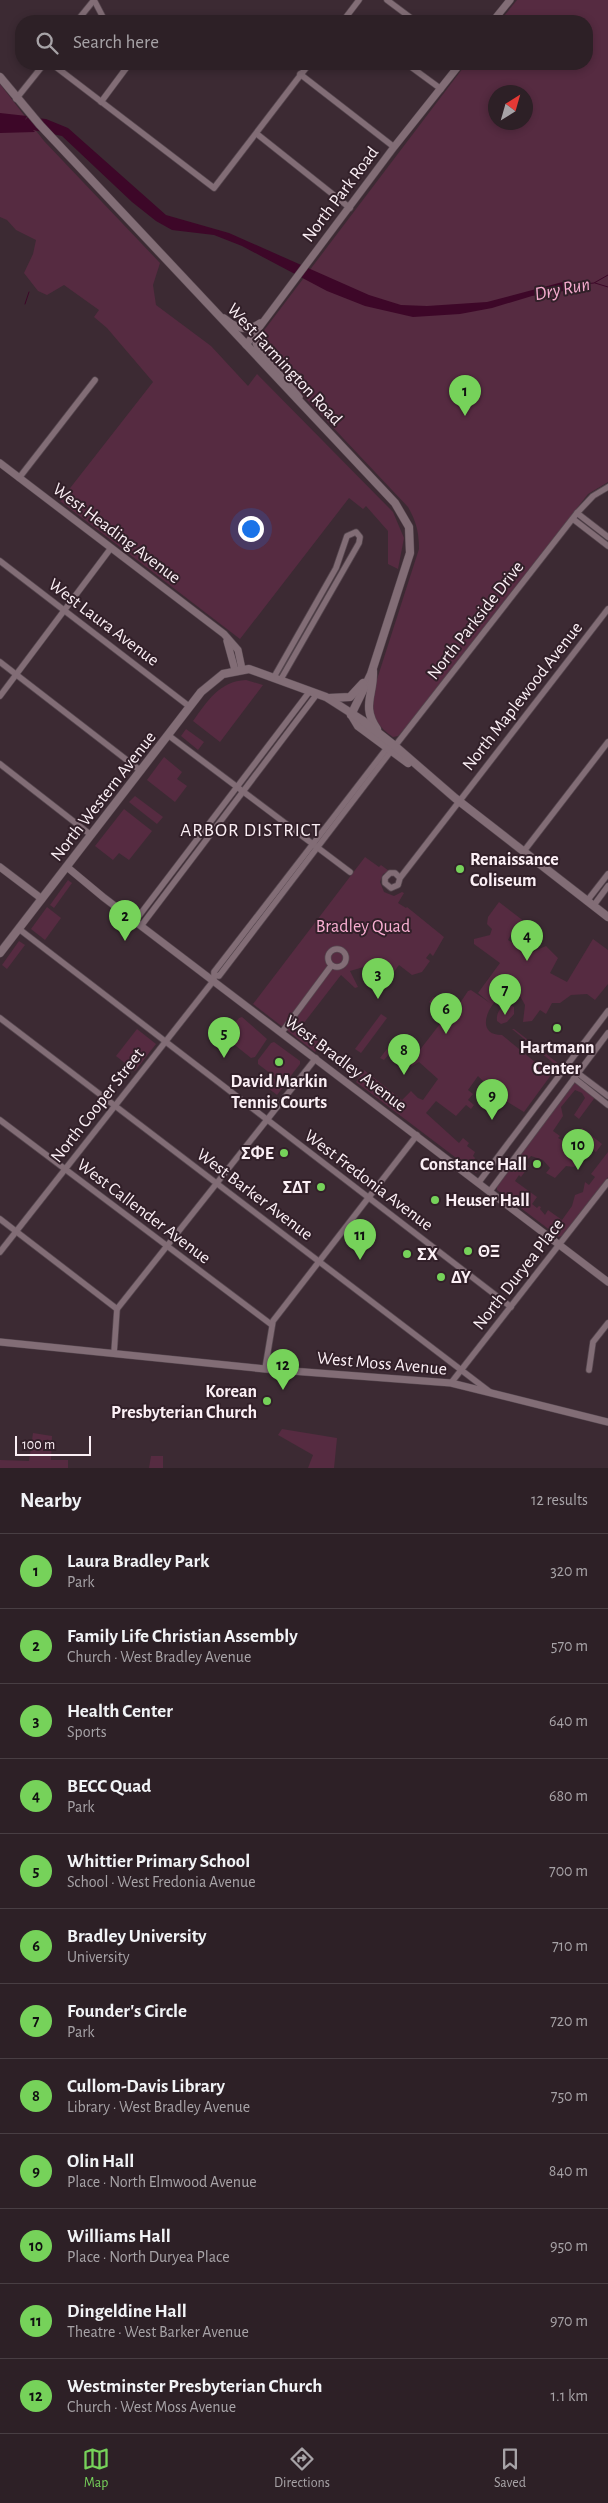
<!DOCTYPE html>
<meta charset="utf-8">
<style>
:root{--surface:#2d2026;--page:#392d32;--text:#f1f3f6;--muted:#a7a3a7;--line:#483e43;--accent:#76d25a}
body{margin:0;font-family:"Alegreya Sans",sans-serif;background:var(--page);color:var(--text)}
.compass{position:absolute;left:488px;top:85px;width:45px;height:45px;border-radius:50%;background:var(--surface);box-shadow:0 2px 8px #0003;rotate:37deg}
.scale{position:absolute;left:15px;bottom:12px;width:76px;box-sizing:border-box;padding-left:5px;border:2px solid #fbeff5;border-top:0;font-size:14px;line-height:18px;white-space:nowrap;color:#fbeff5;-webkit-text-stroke:4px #322029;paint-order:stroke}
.you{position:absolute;left:250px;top:528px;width:18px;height:18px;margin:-12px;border:4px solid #fff;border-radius:50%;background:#1a73e8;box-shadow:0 0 0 8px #1a73e833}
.badge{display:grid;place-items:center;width:32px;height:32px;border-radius:50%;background:var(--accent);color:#111;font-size:16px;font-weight:700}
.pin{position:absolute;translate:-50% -41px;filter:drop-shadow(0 1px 2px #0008)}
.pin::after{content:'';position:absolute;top:26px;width:18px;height:15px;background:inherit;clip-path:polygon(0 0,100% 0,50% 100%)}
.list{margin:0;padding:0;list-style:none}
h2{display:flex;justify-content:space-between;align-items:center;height:65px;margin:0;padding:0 20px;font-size:21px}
h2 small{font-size:16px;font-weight:400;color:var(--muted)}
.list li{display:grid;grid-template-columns:32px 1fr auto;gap:15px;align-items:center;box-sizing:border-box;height:75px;padding:0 20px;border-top:1px solid var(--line)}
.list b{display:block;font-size:19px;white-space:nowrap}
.list p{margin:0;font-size:16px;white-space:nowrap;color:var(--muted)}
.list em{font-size:16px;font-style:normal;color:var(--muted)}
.icon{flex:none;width:28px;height:28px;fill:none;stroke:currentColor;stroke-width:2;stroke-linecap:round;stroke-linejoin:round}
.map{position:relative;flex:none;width:608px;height:1468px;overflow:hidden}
.search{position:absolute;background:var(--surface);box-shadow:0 2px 8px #0003;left:15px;right:15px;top:15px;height:55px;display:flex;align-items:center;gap:12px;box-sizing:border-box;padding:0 18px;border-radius:20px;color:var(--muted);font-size:19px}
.sheet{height:965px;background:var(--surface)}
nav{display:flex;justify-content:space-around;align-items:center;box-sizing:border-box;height:70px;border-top:1px solid var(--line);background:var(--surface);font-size:14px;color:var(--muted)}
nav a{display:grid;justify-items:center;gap:2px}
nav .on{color:var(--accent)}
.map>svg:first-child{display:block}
.green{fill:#562b41;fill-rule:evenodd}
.water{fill:#3d0728}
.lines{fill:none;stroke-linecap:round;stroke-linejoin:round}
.stream{stroke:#3d0728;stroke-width:1}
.minor-casing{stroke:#56474f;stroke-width:7}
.tertiary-casing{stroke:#56474f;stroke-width:8}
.secondary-casing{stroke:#56474f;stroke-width:9}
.minor{stroke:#826d76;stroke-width:5.5}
.tertiary{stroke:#826d76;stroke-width:7}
.secondary{stroke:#826d76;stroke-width:8}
.poi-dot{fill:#76d25a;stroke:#322029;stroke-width:2}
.labels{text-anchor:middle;stroke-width:4;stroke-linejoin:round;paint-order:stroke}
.street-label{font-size:18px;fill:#fbeff5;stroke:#322029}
.poi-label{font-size:18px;font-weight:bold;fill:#fbeff5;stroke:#322029;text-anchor:start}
.park-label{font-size:18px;fill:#f9afd2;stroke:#322029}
.water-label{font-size:19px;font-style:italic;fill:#f5accf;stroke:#322029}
.neighbourhood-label{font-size:19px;letter-spacing:1px;fill:#fbeff5;stroke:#322029}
</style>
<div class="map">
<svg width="608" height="1468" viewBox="0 0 608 1468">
<rect width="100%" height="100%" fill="#3c2a33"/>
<g class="green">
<path d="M517,0H608V482L588,494L406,727L398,736L393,737C379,728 372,717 370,701L419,549C419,532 416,521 408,507L260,350L259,337L466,64H587V21H500ZM496,92H526V122H496Z"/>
<polygon points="0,84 44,141 160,263 153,285 156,305 211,346 248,386 257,374 393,512 404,538 398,569 388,564 388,531 366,506 363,509 349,498 240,639 60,501 153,382 107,328 94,317 99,310 64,285 47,295 38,291 24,273 33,254 36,240 16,230 7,220 0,217"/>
<path d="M246,680L263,685L220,742L193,721C207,702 219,681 246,680Z"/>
<polygon points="186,729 204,742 198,750 181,736"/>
<polygon points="164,757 182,772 177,779 187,786 175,802 147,780"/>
<polygon points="135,796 163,817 157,824 129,802"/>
<polygon points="124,809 152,831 129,860 119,853 113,860 95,846"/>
<polygon points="365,857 379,867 381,865 389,871 383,874 380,882 384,892 394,896 402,892 404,893 398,903 406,908 407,907 444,937 433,956 430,953 426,958 430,961 422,972 412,975 399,965 383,987 378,988 367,966 350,971 358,987 355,988 341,975 300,1028 322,1044 315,1052 253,1004"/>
<polygon points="68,880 72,883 54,908 50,905"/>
<path d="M499,902L525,922L518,930L514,928L508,940L530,953L546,946L558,958L550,973L567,982L593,939L608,950V984L595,1000L587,994L571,995L560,1003H552L546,1014L540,1010L532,1021L523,1022L525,1005L519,994L507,992C490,999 472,1035 502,1035L551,1075L524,1112L498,1096L478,1076L468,1090L473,1094L468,1100L474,1105L471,1109L466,1105L456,1116L436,1101L426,1113L459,1143L463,1138L469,1143L467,1146L475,1152L473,1156L475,1158L474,1160L482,1166L476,1173L356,1082L364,1070L402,1100L411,1091L418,1098L423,1100L438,1079L419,1062L412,1066L392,1051L384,1060L380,1058L393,1041L405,1050L409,1044L411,1046L409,1049L415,1053L419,1051L443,1020L439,1015V1009L429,1002L433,997L456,1014L463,1006L460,1003L468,991L471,990L490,1003L478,993L500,963L474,944V939L490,935L492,929L487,924L488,917Z"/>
<polygon points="47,907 61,918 45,940 31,929"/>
<polygon points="19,941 25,945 7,969 2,965"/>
<path d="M508,1004L514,1007V1014L507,1022L501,1024L497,1021C496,1013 500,1007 508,1004Z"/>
<polygon points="381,1014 387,1018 361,1053 355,1049"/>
<polygon points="242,1017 267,1039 255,1057 251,1058 226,1038 225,1035 239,1018"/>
<polygon points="137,1029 156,1044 135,1071 116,1056"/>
<polygon points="512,1029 514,1029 559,1064 557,1066"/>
<polygon points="274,1042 300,1061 300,1064 286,1082 283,1083 258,1064 258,1060 271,1043"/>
<polygon points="273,1078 284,1086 277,1095 268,1088"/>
<polygon points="576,1081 596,1096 579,1119 574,1115 585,1098 582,1093 575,1090 561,1107 563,1116 553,1131 560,1136 558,1138 570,1144 582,1128 602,1144 596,1152 583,1143 578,1150 584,1155 574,1167 566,1166 555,1178 546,1173 550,1168 543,1160 531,1156 525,1162 529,1166 521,1177 519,1175 515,1181 537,1197 532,1204 537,1208 539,1206 541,1207 540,1209 545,1215 548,1210 562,1220 572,1206 575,1195 583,1192 585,1182 589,1185 595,1177 591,1174 608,1152 608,1177 562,1236 559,1237 497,1190 497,1186"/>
<polygon points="282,1429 337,1438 334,1468 308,1468 313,1455 278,1435"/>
<polygon points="33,1433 52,1436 51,1460 68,1460 68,1468 0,1468 0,1460 29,1461"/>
<polygon points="151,1456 163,1456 163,1468 149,1468"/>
</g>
<polygon class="water" points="0,113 27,116 25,120 28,117 46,119 68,128 166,215 229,233 369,295 401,305 427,306 487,302 570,280 574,284 570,290 532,296 492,308 460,314 413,317 365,306 327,291 242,246 214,235 172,230 156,221 132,202 62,136 33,130 35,132 0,133"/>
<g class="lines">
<g class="stream">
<polyline points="595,283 608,287"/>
<polyline points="574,285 594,283 608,275"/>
<polyline points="25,304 29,292"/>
</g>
<defs>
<g id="minor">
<polyline points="94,0 105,21"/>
<polyline points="387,0 415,21"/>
<polyline points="77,21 94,0"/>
<polyline points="343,21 359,0"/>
<polyline points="52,64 214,188 309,64"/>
<polyline points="407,64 441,89"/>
<polyline points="300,74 394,147"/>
<polyline points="16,99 44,64"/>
<polyline points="101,102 127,67 126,64"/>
<polyline points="257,134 350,208"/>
<polyline points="19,478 95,380"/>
<polyline points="577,513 608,537"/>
<polyline points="573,519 608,546"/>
<polyline points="0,561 190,707"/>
<polyline points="0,662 141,771"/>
<polyline points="274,677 336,568 347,536 356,532 360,537 359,543 281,679"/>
<polyline points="0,696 111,548"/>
<polyline points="168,735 350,872"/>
<polyline points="395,746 577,513 593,496 608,487"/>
<polyline points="0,764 91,835"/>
<polyline points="524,851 608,742"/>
<polyline points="400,878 395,873 390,873 385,878 385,883 391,888 398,885 400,878 608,609"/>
<polyline points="587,901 608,874"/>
<polyline points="594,905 608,886"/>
<polyline points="135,921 310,691"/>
<polyline points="141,926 317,694"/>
<polyline points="19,929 511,1307"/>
<circle cx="337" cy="958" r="9"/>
<polyline points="215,975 219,976 391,751"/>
<polyline points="0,1018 490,1392"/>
<polyline points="282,1032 331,966"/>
<polyline points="567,1065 608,1096"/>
<polyline points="574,1078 608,1105"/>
<polyline points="0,1120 272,1325"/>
<polyline points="479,1182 608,1011"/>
<polyline points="490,1191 608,1033"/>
<polyline points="0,1219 117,1309"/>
<polyline points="0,1252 214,980 214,972 387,748"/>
<polyline points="114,1353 117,1309 316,1058"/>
<polyline points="265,1369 273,1321 417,1135"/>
<polyline points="589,1370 593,1342 608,1323"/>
<polyline points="451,1383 608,1182"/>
</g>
<g id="tertiary">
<polyline points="493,21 510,0"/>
<path d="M224,318C237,328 245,333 260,323"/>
<polyline points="258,331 256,343 258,349 299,397"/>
<polyline points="246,345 394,147 460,64"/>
<polyline points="0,463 224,634 238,650 242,669"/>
<polyline points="227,641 235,670"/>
<polyline points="0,867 42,899"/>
<polyline points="67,867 103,897 608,1282"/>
<polyline points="0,1342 265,1369 451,1383 608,1422"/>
</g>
<g id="secondary">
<polyline points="0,77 40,125 395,503 409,527 410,553 371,674 351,715"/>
<path d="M373,671C374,695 361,706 377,729"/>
<polyline points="329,698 350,697 363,683"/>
<polyline points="352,716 358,726 408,763"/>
<polyline points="0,953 201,692 223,674 249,669 326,697 362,720 395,746 455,798 608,917"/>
</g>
</defs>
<use href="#minor" class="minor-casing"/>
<use href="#tertiary" class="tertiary-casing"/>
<use href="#secondary" class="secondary-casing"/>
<use href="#minor" class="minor"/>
<use href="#tertiary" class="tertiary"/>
<use href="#secondary" class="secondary"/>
</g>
<g class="poi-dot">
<circle cx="460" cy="869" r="5"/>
<circle cx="557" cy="1028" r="5"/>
<circle cx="279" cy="1062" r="5"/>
<circle cx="284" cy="1153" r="5"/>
<circle cx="537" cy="1164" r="5"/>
<circle cx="321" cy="1187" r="5"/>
<circle cx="435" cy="1200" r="5"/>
<circle cx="468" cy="1251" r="5"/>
<circle cx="407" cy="1254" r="5"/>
<circle cx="441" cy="1277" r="5"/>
<circle cx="267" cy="1401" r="5"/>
</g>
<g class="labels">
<g class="street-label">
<text transform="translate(340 194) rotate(-53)" y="6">North Park Road</text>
<text transform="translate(285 364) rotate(47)" y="6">West Farmington Road</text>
<text transform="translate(117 533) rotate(37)" y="6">West Heading Avenue</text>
<text transform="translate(475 620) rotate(-52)" y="6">North Parkside Drive</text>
<text transform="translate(104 622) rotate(37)" y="6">West Laura Avenue</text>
<text transform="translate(522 696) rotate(-52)" y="6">North Maplewood Avenue</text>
<text transform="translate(103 796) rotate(-52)" y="6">North Western Avenue</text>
<text transform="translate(346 1063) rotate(37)" y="6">West Bradley Avenue</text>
<text transform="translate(97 1105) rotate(-52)" y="6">North Cooper Street</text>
<text transform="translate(369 1180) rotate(37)" y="6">West Fredonia Avenue</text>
<text transform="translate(255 1194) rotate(37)" y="6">West Barker Avenue</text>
<text transform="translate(144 1211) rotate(37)" y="6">West Callender Avenue</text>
<text transform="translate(518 1274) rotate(-52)" y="6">North Duryea Place</text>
<text transform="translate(382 1363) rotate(5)" y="6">West Moss Avenue</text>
</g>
<g class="poi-label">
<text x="470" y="865">Renaissance<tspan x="470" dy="21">Coliseum</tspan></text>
<text x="557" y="1053" text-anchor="middle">Hartmann<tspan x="557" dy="21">Center</tspan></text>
<text x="279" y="1087" text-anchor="middle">David Markin<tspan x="279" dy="21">Tennis Courts</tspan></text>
<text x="274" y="1159" text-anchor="end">ΣΦΕ</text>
<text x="527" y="1170" text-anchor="end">Constance Hall</text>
<text x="311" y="1193" text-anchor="end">ΣΔΤ</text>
<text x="445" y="1206">Heuser Hall</text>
<text x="478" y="1257">ΘΞ</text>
<text x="417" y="1260">ΣΧ</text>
<text x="451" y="1283">ΔΥ</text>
<text x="257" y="1397" text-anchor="end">Korean<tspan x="257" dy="21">Presbyterian Church</tspan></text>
</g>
<g class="park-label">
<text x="363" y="932">Bradley Quad</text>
</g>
<g class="water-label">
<text transform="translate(562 288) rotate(-11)" y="7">Dry Run</text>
</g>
<g class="neighbourhood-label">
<text x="251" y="836">ARBOR DISTRICT</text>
</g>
</g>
</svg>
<svg class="compass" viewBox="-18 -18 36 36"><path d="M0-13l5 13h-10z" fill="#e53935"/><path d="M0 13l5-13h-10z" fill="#a7a3a7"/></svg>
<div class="scale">100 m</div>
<div class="you"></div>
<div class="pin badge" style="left:465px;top:416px">1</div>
<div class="pin badge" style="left:125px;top:941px">2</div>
<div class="pin badge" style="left:378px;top:999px">3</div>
<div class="pin badge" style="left:527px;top:961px">4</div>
<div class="pin badge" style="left:224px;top:1058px">5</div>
<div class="pin badge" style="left:446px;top:1034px">6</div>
<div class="pin badge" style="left:505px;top:1015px">7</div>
<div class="pin badge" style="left:404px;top:1075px">8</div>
<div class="pin badge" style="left:492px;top:1120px">9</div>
<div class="pin badge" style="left:578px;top:1170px">10</div>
<div class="pin badge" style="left:360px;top:1260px">11</div>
<div class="pin badge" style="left:283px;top:1390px">12</div>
<div class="search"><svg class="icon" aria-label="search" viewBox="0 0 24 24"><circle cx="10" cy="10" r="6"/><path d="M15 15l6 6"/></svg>Search here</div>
</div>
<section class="sheet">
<h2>Nearby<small>12 results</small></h2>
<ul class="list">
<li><span class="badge">1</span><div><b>Laura Bradley Park</b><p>Park</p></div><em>320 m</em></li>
<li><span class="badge">2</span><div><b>Family Life Christian Assembly</b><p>Church · West Bradley Avenue</p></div><em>570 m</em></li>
<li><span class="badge">3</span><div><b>Health Center</b><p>Sports</p></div><em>640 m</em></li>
<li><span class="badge">4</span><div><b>BECC Quad</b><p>Park</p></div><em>680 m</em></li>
<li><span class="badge">5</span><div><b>Whittier Primary School</b><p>School · West Fredonia Avenue</p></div><em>700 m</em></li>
<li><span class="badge">6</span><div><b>Bradley University</b><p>University</p></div><em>710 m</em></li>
<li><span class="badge">7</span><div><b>Founder's Circle</b><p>Park</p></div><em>720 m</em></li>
<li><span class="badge">8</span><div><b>Cullom-Davis Library</b><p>Library · West Bradley Avenue</p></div><em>750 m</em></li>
<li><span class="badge">9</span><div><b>Olin Hall</b><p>Place · North Elmwood Avenue</p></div><em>840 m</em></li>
<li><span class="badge">10</span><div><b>Williams Hall</b><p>Place · North Duryea Place</p></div><em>950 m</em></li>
<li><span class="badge">11</span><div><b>Dingeldine Hall</b><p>Theatre · West Barker Avenue</p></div><em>970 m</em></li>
<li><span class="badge">12</span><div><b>Westminster Presbyterian Church</b><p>Church · West Moss Avenue</p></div><em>1.1 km</em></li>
</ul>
</section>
<nav>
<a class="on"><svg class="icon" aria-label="map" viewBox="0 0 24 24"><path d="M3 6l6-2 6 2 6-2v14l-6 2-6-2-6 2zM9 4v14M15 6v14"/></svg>Map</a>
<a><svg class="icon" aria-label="directions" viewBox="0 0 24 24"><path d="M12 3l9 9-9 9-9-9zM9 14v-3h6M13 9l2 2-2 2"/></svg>Directions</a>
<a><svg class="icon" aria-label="saved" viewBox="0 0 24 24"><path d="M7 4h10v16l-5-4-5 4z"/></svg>Saved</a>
</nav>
